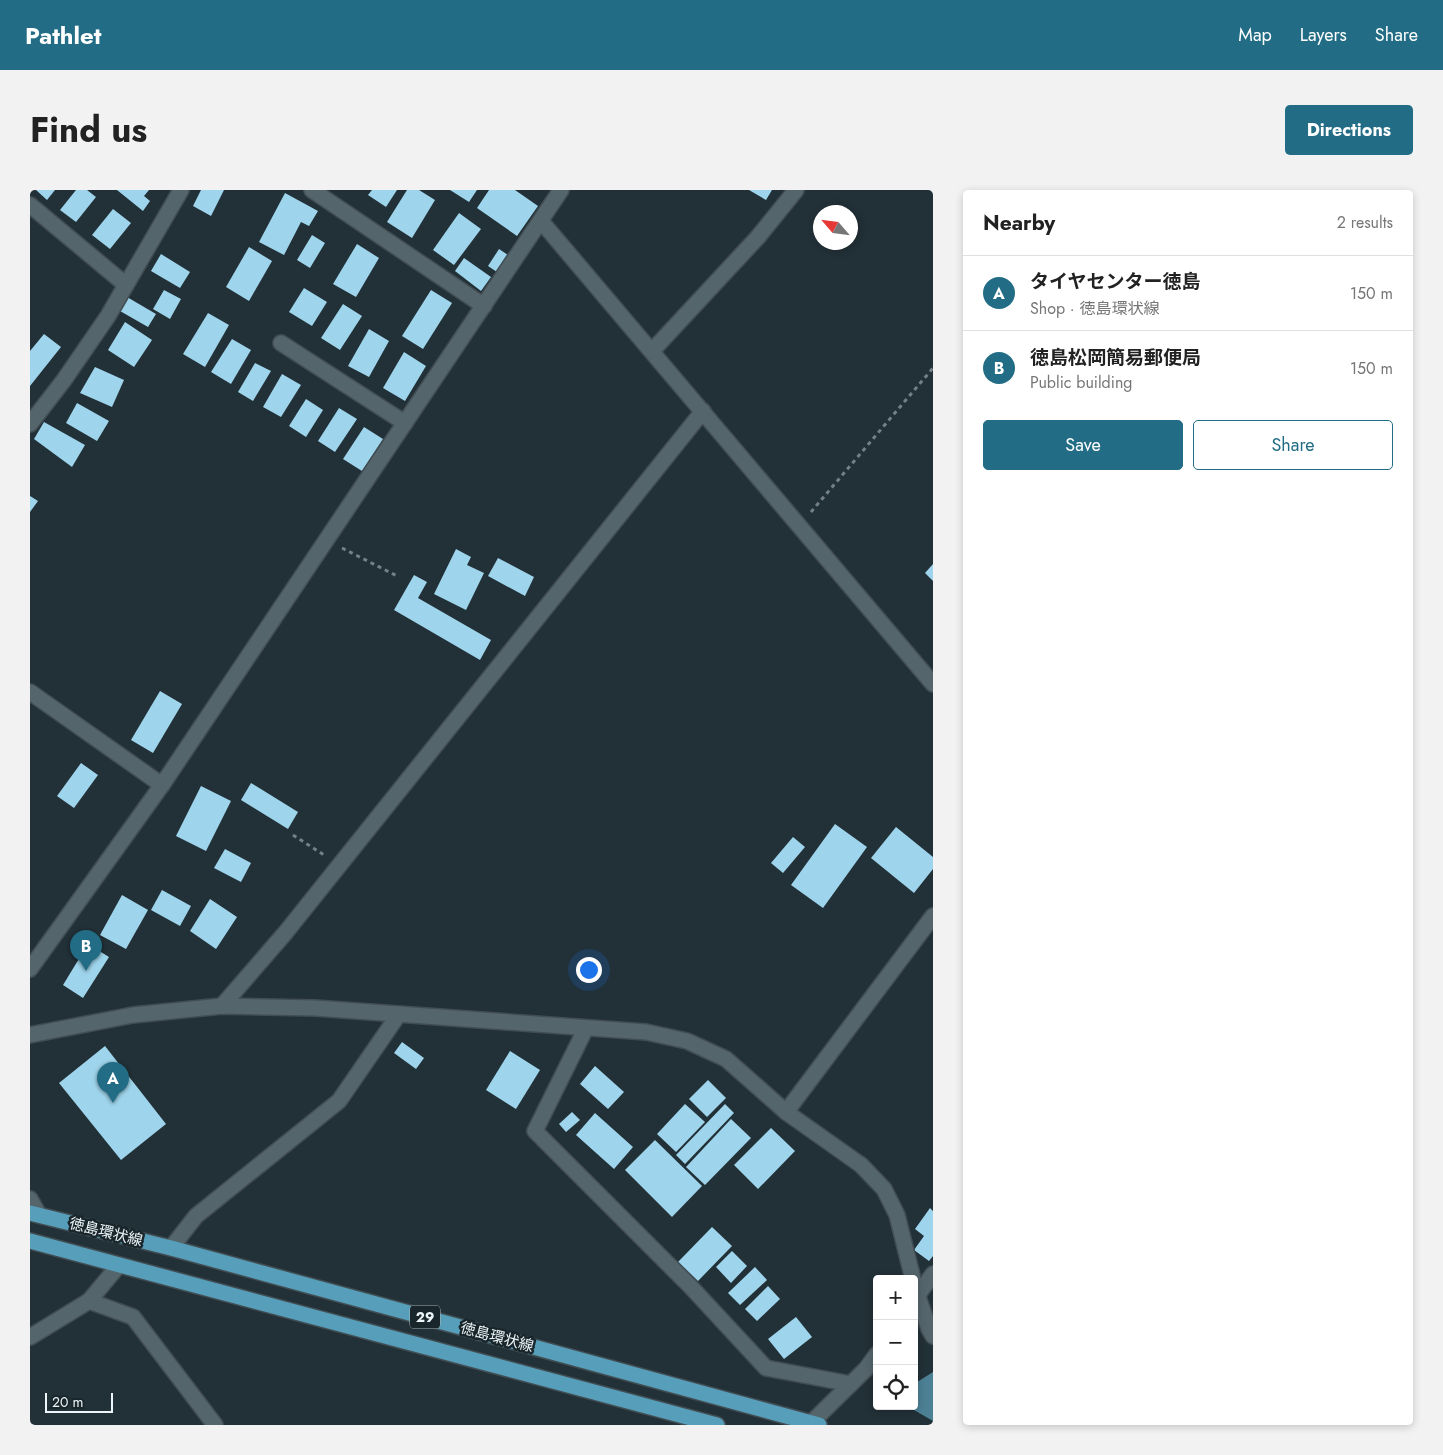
<!DOCTYPE html>
<meta charset="utf-8">
<style>
:root{--surface:#fff;--page:#f2f2f2;--text:#222;--muted:#767676;--line:#e0e0e0;--accent:#226d85}
body{margin:0;font-family:Jost,"Noto Sans JP",sans-serif;background:var(--page);color:var(--text)}
.controls{position:absolute;right:15px;bottom:15px;display:grid;overflow:hidden;border-radius:5px;box-shadow:0 2px 8px #0003}
.controls button{width:45px;height:45px;display:grid;place-items:center;padding:0;border:0;border-bottom:1px solid var(--line);background:var(--surface);color:var(--text);font:25px sans-serif}
.compass{position:absolute;left:783px;top:15px;width:45px;height:45px;border-radius:50%;background:var(--surface);box-shadow:0 2px 8px #0003;rotate:298deg}
.scale{position:absolute;left:15px;bottom:12px;width:68px;box-sizing:border-box;padding-left:5px;border:2px solid #ecf5f9;border-top:0;font-size:14px;line-height:18px;white-space:nowrap;color:#ecf5f9;-webkit-text-stroke:4px #19272c;paint-order:stroke}
.you{position:absolute;left:558px;top:779px;width:18px;height:18px;margin:-12px;border:4px solid #fff;border-radius:50%;background:#1a73e8;box-shadow:0 0 0 8px #1a73e833}
.badge{display:grid;place-items:center;width:32px;height:32px;border-radius:50%;background:var(--accent);color:#fff;font-size:16px;font-weight:700}
.pin{position:absolute;translate:-50% -41px;filter:drop-shadow(0 1px 2px #0008)}
.pin::after{content:'';position:absolute;top:26px;width:18px;height:15px;background:inherit;clip-path:polygon(0 0,100% 0,50% 100%)}
.list{margin:0;padding:0;list-style:none}
h2{display:flex;justify-content:space-between;align-items:center;height:65px;margin:0;padding:0 20px;font-size:21px}
h2 small{font-size:16px;font-weight:400;color:var(--muted)}
.list li{display:grid;grid-template-columns:32px 1fr auto;gap:15px;align-items:center;box-sizing:border-box;height:75px;padding:0 20px;border-top:1px solid var(--line)}
.list b{display:block;font-size:19px;white-space:nowrap}
.list p{margin:0;font-size:16px;white-space:nowrap;color:var(--muted)}
.list em{font-size:16px;font-style:normal;color:var(--muted)}
.actions{display:flex;gap:10px;padding:15px 20px}
.actions a{flex:1;padding:11px 0;border:1px solid var(--accent);border-radius:5px;text-align:center;font-size:18px;color:var(--accent)}
.actions .main{background:var(--accent);color:#fff}
.icon{flex:none;width:28px;height:28px;fill:none;stroke:currentColor;stroke-width:2;stroke-linecap:round;stroke-linejoin:round}
.map{position:relative;flex:none;width:903px;height:1235px;overflow:hidden;border-radius:5px}
header{display:flex;align-items:center;gap:30px;box-sizing:border-box;height:70px;padding:0 25px;background:var(--accent);color:#fff}
header strong{font-size:24px}
nav{display:flex;gap:28px;margin-inline-start:auto;font-size:18px}
.intro{display:flex;align-items:center;justify-content:space-between;box-sizing:border-box;height:120px;padding:0 30px}
h1{margin:0;font-size:35px}
.button{padding:12px 22px;border-radius:5px;background:var(--accent);color:#fff;font-size:18px;font-weight:700}
main{display:flex;gap:30px;padding:0 30px}
aside{flex:1;background:var(--surface);border-radius:5px;box-shadow:0 2px 8px #0003}
.map>svg:first-child{display:block}
.water{fill:#4c8095}
.building{fill:#9fd5ec}
.lines{fill:none;stroke-linecap:round;stroke-linejoin:round}
.street-casing{stroke:#414d53;stroke-width:18}
.secondary-casing{stroke:#414d53;stroke-width:18}
.primary-casing{stroke:#414d53;stroke-width:18}
.path{stroke:#748086;stroke-width:3;stroke-dasharray:4 4;stroke-linecap:butt}
.street{stroke:#55656c;stroke-width:15}
.secondary{stroke:#55656c;stroke-width:15}
.primary{stroke:#569eb9;stroke-width:15}
.labels{text-anchor:middle;stroke-width:5;stroke-linejoin:round;paint-order:stroke}
.shield{fill:#19272c;stroke:#adb7bc;stroke-width:1}
.shield-label{font-size:14px;font-weight:bold;fill:#ecf5f9}
.street-label{font-size:15px;fill:#ecf5f9;stroke:#19272c}
</style>
<header>
<strong>Pathlet</strong>
<nav><a>Map</a><a>Layers</a><a>Share</a></nav>
</header>
<div class="intro"><h1>Find us</h1><a class="button">Directions</a></div>
<main>
<div class="map">
<svg width="903" height="1235" viewBox="0 0 903 1235">
<rect width="100%" height="100%" fill="#223037"/>
<polygon class="water" points="903,1182 903,1231 877,1216 884,1216 884,1194"/>
<g class="building">
<polygon points="6,0 25,0 17,10"/>
<polygon points="46,0 57,0 66,7 46,32 30,20"/>
<polygon points="87,0 119,0 114,6 120,11 113,21"/>
<polygon points="171,0 194,0 181,26 163,16"/>
<polygon points="342,0 367,0 356,17 338,5"/>
<polygon points="377,0 389,0 405,10 382,48 357,32"/>
<polygon points="420,0 447,0 439,12"/>
<polygon points="459,0 485,0 508,16 487,46 447,18"/>
<polygon points="719,0 742,0 736,10"/>
<polygon points="255,3 288,21 279,36 271,32 254,65 229,52"/>
<polygon points="83,19 101,33 80,59 62,45"/>
<polygon points="429,23 451,39 424,75 403,60"/>
<polygon points="282,45 295,53 280,78 267,70"/>
<polygon points="327,54 349,68 326,107 303,94"/>
<polygon points="219,57 242,71 219,111 196,97"/>
<polygon points="469,59 478,65 467,82 458,76"/>
<polygon points="131,64 160,82 150,98 121,81"/>
<polygon points="434,68 461,87 451,101 425,81"/>
<polygon points="274,98 297,112 282,136 259,122"/>
<polygon points="134,100 151,109 140,129 123,119"/>
<polygon points="401,100 422,113 393,159 372,146"/>
<polygon points="97,107 126,124 118,137 90,121"/>
<polygon points="313,114 332,126 310,160 291,148"/>
<polygon points="178,123 199,135 175,177 153,164"/>
<polygon points="95,132 122,150 104,177 78,160"/>
<polygon points="339,139 359,151 339,187 318,176"/>
<polygon points="14,144 31,157 0,196 0,161"/>
<polygon points="202,149 221,160 201,194 181,182"/>
<polygon points="374,162 396,176 375,211 353,198"/>
<polygon points="225,173 241,181 223,211 208,202"/>
<polygon points="65,177 94,190 82,217 50,203"/>
<polygon points="252,184 271,195 251,227 233,217"/>
<polygon points="276,209 293,220 276,247 259,236"/>
<polygon points="47,213 79,231 67,251 36,233"/>
<polygon points="309,218 327,229 305,262 288,251"/>
<polygon points="14,232 55,255 42,277 4,249"/>
<polygon points="334,237 353,249 332,281 313,269"/>
<polygon points="0,306 8,311 0,322"/>
<polygon points="426,359 441,367 437,375 454,383 436,420 404,404"/>
<polygon points="468,368 504,387 495,406 458,386"/>
<polygon points="903,374 903,391 895,383"/>
<polygon points="384,385 397,392 388,408 461,450 450,470 364,420"/>
<polygon points="130,501 152,514 123,563 101,550"/>
<polygon points="51,573 68,585 44,618 27,606"/>
<polygon points="221,593 268,622 258,639 211,610"/>
<polygon points="171,596 201,611 176,661 146,646"/>
<polygon points="805,634 837,657 793,718 761,695"/>
<polygon points="866,637 903,667 903,679 884,703 841,668"/>
<polygon points="763,647 775,657 753,683 741,673"/>
<polygon points="195,659 221,673 211,692 184,678"/>
<polygon points="132,700 161,716 150,736 121,720"/>
<polygon points="92,705 118,720 96,759 70,745"/>
<polygon points="180,709 207,727 186,759 160,741"/>
<polygon points="58,754 79,767 53,808 33,795"/>
<polygon points="372,852 394,868 386,879 364,863"/>
<polygon points="75,856 136,934 91,970 29,893"/>
<polygon points="480,861 510,880 486,919 456,900"/>
<polygon points="565,876 594,902 578,919 550,894"/>
<polygon points="678,890 696,908 677,927 659,909"/>
<polygon points="655,914 675,932 646,962 627,944"/>
<polygon points="695,914 704,923 655,974 646,965"/>
<polygon points="542,922 550,930 536,942 529,934"/>
<polygon points="565,923 603,957 584,979 546,945"/>
<polygon points="701,929 721,948 675,995 656,977"/>
<polygon points="741,938 765,961 728,999 704,975"/>
<polygon points="625,950 672,996 642,1027 595,980"/>
<polygon points="900,1018 903,1021 903,1066 899,1071 884,1060 894,1046 885,1039"/>
<polygon points="682,1037 702,1056 668,1091 648,1072"/>
<polygon points="702,1061 717,1076 701,1093 686,1077"/>
<polygon points="725,1077 737,1090 710,1115 698,1103"/>
<polygon points="738,1096 750,1109 727,1131 715,1119"/>
<polygon points="766,1127 782,1147 754,1169 738,1149"/>
</g>
<g class="lines">
<defs>
<g id="street">
<polyline points="282,0 454,116"/>
<polyline points="0,15 96,95"/>
<polyline points="511,31 903,494"/>
<polyline points="251,153 375,233"/>
<polyline points="622,161 728,47 766,0"/>
<polyline points="0,234 34,190 78,126 151,0"/>
<polyline points="0,502 132,595"/>
<polyline points="0,779 132,595 531,0"/>
<polyline points="192,816 256,742 673,221"/>
<polyline points="556,838 505,941 660,1096 736,1178 821,1194"/>
<polyline points="756,922 903,726"/>
<polyline points="831,975 854,999 867,1025 883,1089"/>
<polyline points="0,1009 9,1025"/>
<polyline points="141,1058 166,1026 309,911 369,824"/>
<polyline points="884,1095 899,1139 903,1146"/>
<polyline points="884,1110 903,1084"/>
<polyline points="59,1111 103,1127 185,1235"/>
<polyline points="0,1147 59,1111 89,1075"/>
<polyline points="779,1235 836,1179 847,1164"/>
</g>
<polyline id="secondary" points="0,845 103,825 192,816 285,818 616,842 657,851 696,869 756,922 831,975"/>
<g id="primary">
<polyline points="0,1023 141,1058 789,1235"/>
<polyline points="0,1051 687,1235"/>
</g>
</defs>
<use href="#street" class="street-casing"/>
<use href="#secondary" class="secondary-casing"/>
<use href="#primary" class="primary-casing"/>
<g class="path">
<polyline points="781,322 903,178"/>
<polyline points="312,358 369,387"/>
<polyline points="263,645 294,665"/>
</g>
<use href="#street" class="street"/>
<use href="#secondary" class="secondary"/>
<use href="#primary" class="primary"/>
</g>
<g class="labels">
<rect class="shield" x="380" y="1115.5" width="30" height="23" rx="4"/>
<g class="shield-label">
<text x="395" y="1132">29</text>
</g>
<g class="street-label">
<text transform="translate(76 1042) rotate(14)" y="5">徳島環状線</text>
<text transform="translate(467 1147) rotate(15)" y="5">徳島環状線</text>
</g>
</g>
</svg>
<div class="controls">
<button>+</button>
<button>−</button>
<button><svg class="icon" aria-label="locate" viewBox="0 0 24 24"><circle cx="12" cy="12" r="6"/><path d="M12 2v4M12 18v4M2 12h4M18 12h4"/></svg></button>
</div>
<svg class="compass" viewBox="-18 -18 36 36"><path d="M0-13l5 13h-10z" fill="#e53935"/><path d="M0 13l5-13h-10z" fill="#767676"/></svg>
<div class="scale">20 m</div>
<div class="you"></div>
<div class="pin badge" style="left:83px;top:913px">A</div>
<div class="pin badge" style="left:56px;top:781px">B</div>
</div>
<aside>
<h2>Nearby<small>2 results</small></h2>
<ul class="list">
<li><span class="badge">A</span><div><b>タイヤセンター徳島</b><p>Shop · 徳島環状線</p></div><em>150 m</em></li>
<li><span class="badge">B</span><div><b>徳島松岡簡易郵便局</b><p>Public building</p></div><em>150 m</em></li>
</ul>
<div class="actions"><a class="main">Save</a><a>Share</a></div>
</aside>
</main>
